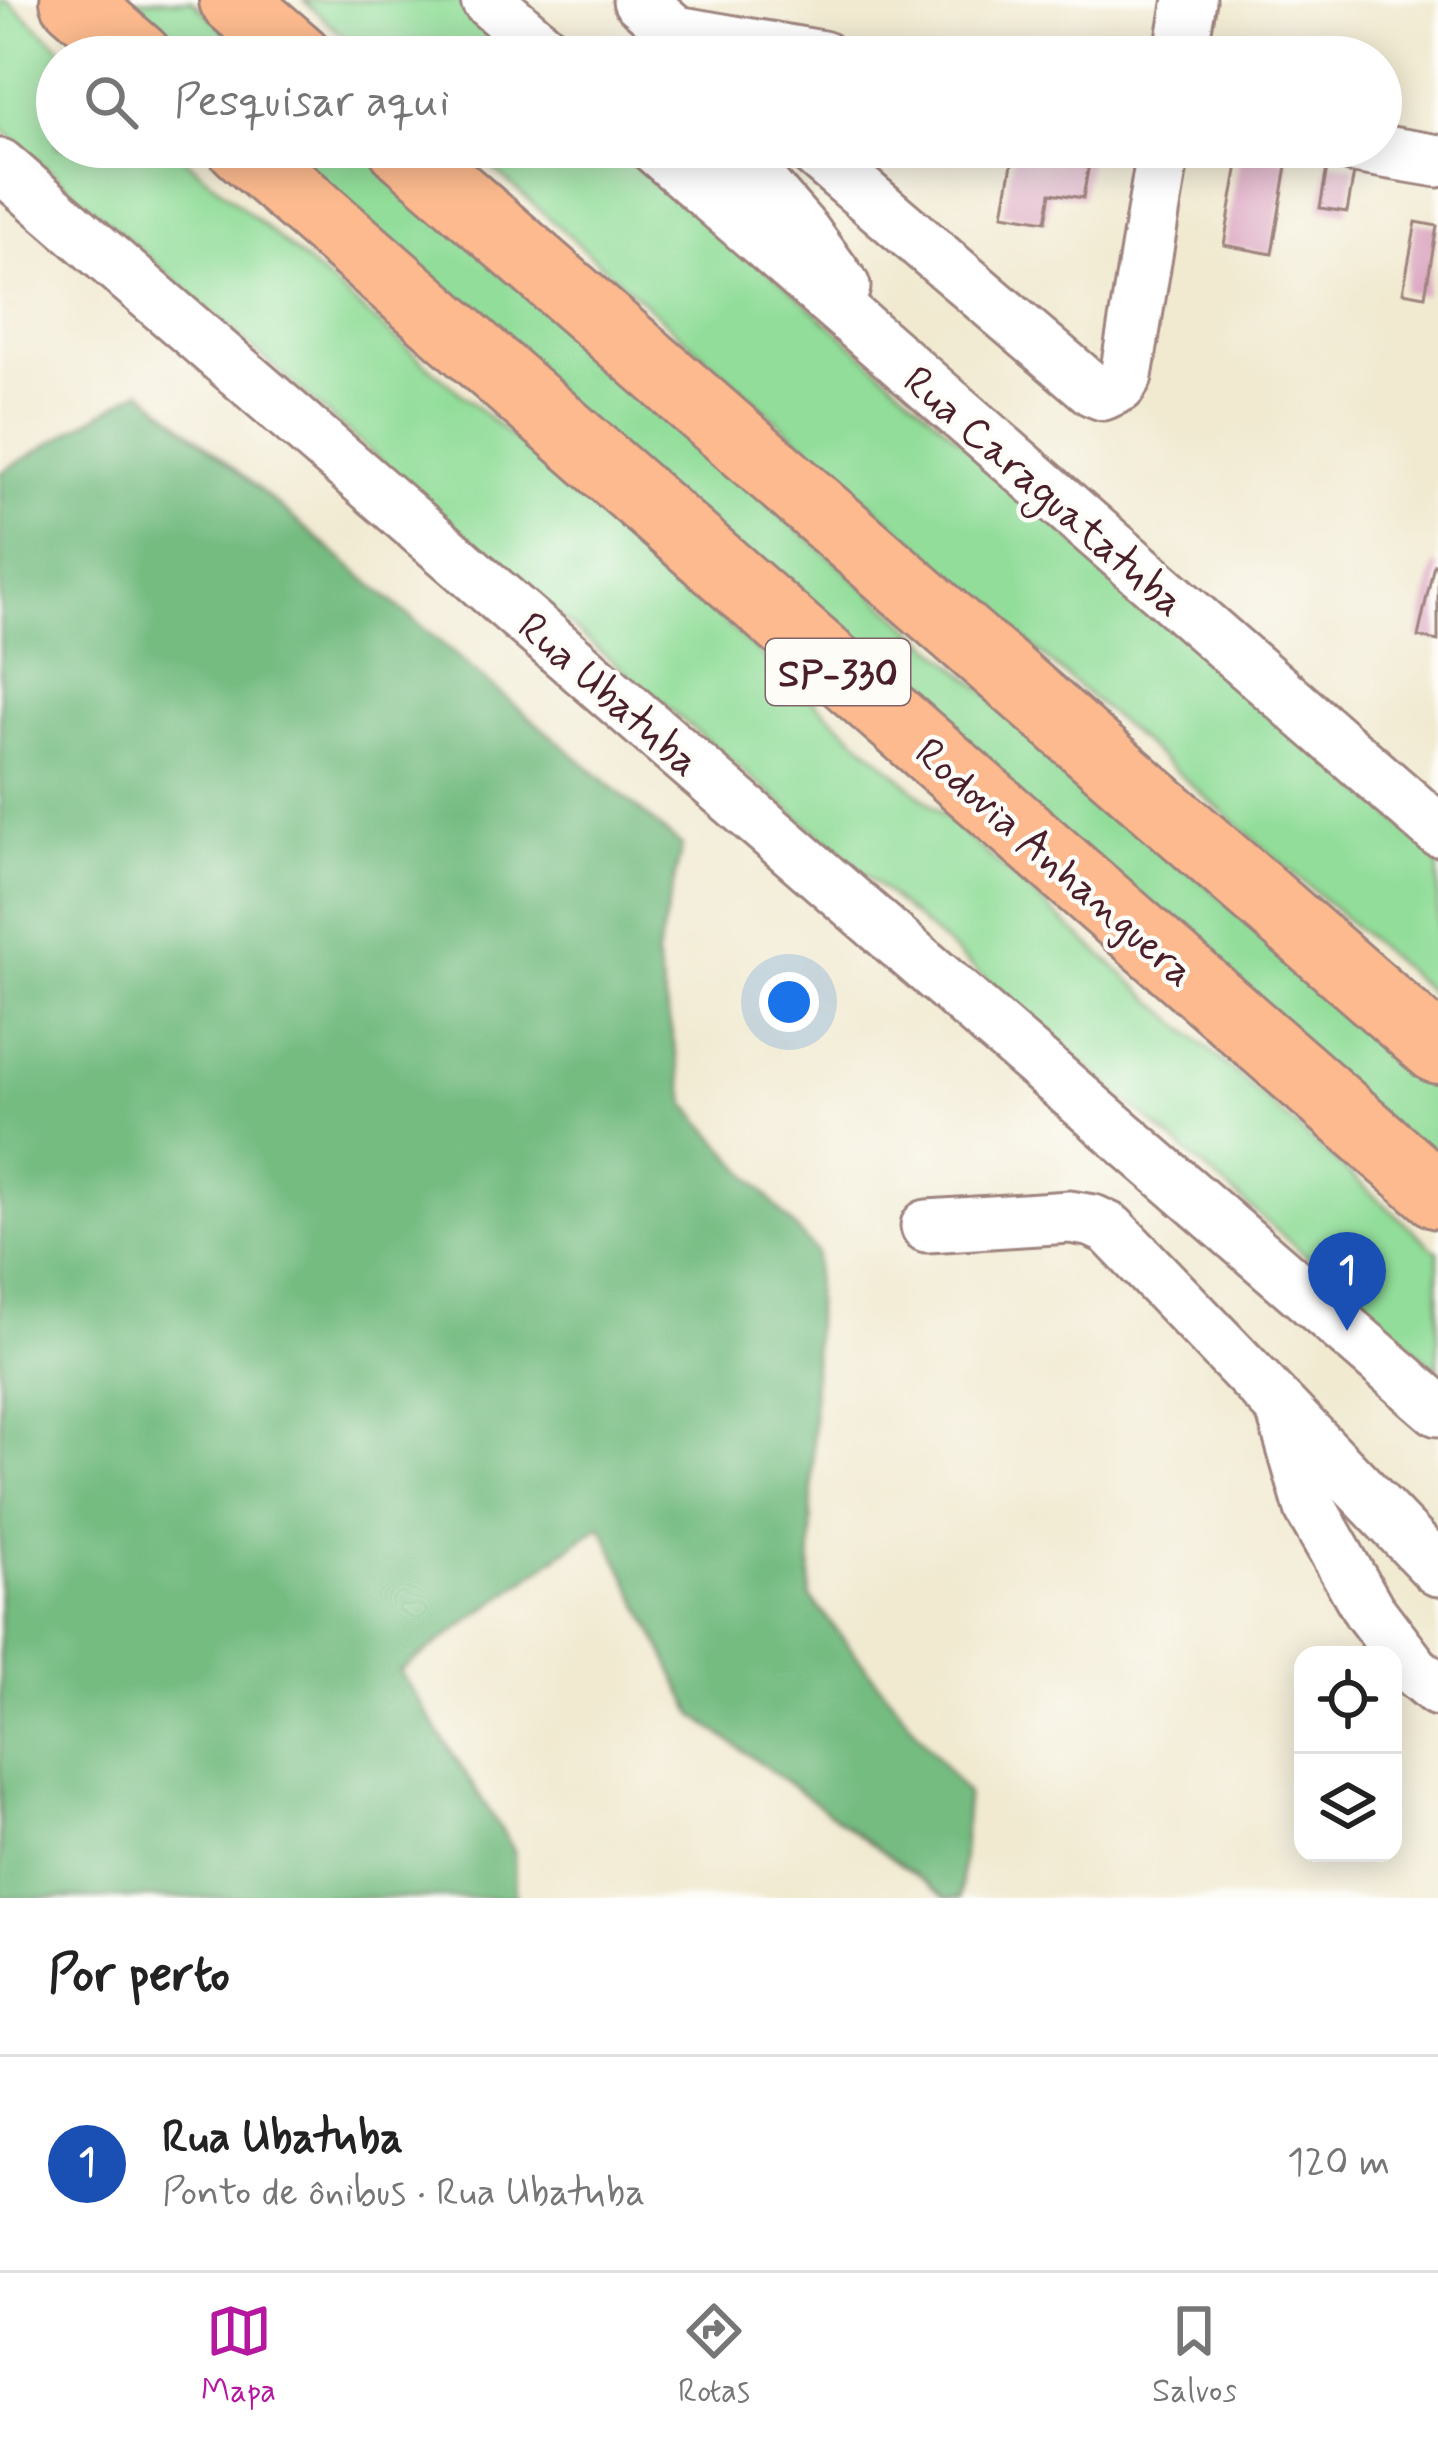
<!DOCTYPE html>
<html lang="pt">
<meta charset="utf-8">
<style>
:root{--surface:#fff;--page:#f6f6f6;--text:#222;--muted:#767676;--line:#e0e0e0;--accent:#b5179e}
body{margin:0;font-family:Mynerve,sans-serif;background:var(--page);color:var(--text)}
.controls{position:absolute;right:36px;bottom:36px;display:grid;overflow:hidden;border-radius:24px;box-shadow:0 6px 30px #0003}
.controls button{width:108px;height:108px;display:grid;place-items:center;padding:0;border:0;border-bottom:3px solid var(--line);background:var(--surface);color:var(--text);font:60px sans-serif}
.you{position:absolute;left:789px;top:1002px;width:42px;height:42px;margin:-30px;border:9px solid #fff;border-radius:50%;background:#1a73e8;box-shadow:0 0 0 18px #1a73e833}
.badge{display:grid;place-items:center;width:78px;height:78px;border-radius:50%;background:var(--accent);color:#fff;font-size:39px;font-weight:700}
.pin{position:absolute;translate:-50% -99px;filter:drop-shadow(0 3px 6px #0008)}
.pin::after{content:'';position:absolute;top:63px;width:42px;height:36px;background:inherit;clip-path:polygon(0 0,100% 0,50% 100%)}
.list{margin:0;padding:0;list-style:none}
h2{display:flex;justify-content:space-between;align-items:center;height:156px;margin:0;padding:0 48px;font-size:51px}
h2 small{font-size:39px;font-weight:400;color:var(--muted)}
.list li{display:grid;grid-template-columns:78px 1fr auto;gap:36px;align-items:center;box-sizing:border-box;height:216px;padding:0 48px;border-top:3px solid var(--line)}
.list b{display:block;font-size:45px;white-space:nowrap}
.list p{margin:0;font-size:39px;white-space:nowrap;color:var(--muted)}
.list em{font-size:39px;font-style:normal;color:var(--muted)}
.icon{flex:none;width:66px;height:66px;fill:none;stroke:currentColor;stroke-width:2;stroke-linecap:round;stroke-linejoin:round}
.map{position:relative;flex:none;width:1438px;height:1898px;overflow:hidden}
.search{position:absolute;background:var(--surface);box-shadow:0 6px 30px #0003;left:36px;right:36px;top:36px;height:132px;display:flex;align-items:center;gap:30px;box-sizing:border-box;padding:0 42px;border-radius:66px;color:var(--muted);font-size:45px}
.sheet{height:372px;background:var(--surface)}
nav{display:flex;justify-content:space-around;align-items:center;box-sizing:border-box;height:168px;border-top:3px solid var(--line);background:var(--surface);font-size:33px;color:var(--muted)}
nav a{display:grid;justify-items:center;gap:6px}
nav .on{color:var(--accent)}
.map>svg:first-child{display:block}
.green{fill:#91dd99;stroke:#6e7e62;stroke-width:3}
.forest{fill:#74bc81;stroke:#5f6e56;stroke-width:3}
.building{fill:#dda9c3}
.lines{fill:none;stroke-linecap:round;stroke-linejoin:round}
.minor-casing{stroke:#9e847e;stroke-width:57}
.highway-casing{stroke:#9e847e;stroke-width:72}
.minor{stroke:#fff;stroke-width:51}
.highway{stroke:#fcba8e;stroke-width:66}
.labels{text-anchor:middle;stroke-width:9;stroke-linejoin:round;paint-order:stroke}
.shield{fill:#fdfcf7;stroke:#806168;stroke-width:3}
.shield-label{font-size:39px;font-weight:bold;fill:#4a1f2b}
.street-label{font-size:42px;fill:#4a1f2b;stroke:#fdfcf7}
</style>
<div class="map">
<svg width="1438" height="1898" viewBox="0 0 1438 1898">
<rect width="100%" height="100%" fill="#fdfcf7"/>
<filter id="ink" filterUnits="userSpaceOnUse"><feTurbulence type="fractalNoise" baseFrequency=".00833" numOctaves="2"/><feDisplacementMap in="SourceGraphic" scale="24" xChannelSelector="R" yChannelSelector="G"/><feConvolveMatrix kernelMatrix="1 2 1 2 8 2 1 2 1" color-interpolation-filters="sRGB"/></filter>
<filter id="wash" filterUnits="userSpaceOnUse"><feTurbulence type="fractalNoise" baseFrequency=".004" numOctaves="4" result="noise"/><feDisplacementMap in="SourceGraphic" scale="48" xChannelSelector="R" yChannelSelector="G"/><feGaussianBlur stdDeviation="2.7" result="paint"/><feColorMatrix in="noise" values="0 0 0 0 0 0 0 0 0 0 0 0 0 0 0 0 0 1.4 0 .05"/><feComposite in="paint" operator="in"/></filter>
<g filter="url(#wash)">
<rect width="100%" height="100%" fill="#f1ead1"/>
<g class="green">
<polygon points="0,0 7,0 71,57 57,57 57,147 171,147 603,515 1438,1252 1438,1370 822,837 536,597 0,127"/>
<polygon points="98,0 191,0 256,57 162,57"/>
<polygon points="303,0 463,0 528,57 367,57"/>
<polygon points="265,147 359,147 1438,1086 1438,1172"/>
<polygon points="469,147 629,147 1122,583 1438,855 1438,999 989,609"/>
</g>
<polygon class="forest" points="141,390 682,846 656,958 687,1105 816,1252 810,1597 967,1794 960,1898 946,1898 694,1715 601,1525 400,1671 514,1850 515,1898 0,1898 0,473"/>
<g id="blocks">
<g class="building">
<polygon points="1015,147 1092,147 1083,198 1051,193 1046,221 1003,214"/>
<polygon points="1240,153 1288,160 1272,254 1224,245"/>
<polygon points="1328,162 1355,167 1347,212 1320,208"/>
<polygon points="1416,222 1437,226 1425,296 1403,292"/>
<polygon points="1434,564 1438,565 1438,641 1418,637"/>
</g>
</g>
</g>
<g filter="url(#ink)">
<use href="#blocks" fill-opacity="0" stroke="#9e847e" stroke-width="3"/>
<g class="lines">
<defs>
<g id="minor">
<polyline points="487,0 552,57"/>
<polyline points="639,0 700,53"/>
<polyline points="683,57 676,32 822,57"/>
<polyline points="1180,57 1190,0"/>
<polyline points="654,147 1438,830"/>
<polyline points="730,147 804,232 844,287"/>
<polyline points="809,147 1093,390 1103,394 1120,386 1126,376 1164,147"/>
<polyline points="1355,147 1438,161"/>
<polyline points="0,165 1438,1410"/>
<polyline points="927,1226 1070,1217 1093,1221 1110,1229 1438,1570"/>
<polyline points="1284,1416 1311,1509 1369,1611 1414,1670 1438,1690"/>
</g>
<g id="highway">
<polyline points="74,0 139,57"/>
<polyline points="233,0 299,57"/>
<polyline points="241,147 1438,1195"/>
<polyline points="402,147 1438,1050"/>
</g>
</defs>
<use href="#minor" class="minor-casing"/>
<use href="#highway" class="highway-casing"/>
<use href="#minor" class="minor"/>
<use href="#highway" class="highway"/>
</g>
</g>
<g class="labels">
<rect class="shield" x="766" y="639" width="144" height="66" rx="9"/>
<g class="shield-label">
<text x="838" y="686">SP-330</text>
</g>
<g class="street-label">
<text transform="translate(1045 490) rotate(41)" y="15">Rua Caraguatatuba</text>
<text transform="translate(610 693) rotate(41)" y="15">Rua Ubatuba</text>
<text transform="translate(1056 861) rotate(41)" y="15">Rodovia Anhanguera</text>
</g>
</g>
</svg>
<div class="controls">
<button><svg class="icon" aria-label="locate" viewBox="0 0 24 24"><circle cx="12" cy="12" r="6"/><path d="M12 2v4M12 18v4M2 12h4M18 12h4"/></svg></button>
<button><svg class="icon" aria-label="layers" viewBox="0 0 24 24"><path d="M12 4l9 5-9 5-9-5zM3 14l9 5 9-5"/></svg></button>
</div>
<div class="you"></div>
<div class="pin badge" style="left:1347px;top:1331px;background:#1a4fb4">1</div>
<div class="search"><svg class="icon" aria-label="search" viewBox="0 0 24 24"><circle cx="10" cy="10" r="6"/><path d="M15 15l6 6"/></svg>Pesquisar aqui</div>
</div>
<section class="sheet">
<h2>Por perto<small></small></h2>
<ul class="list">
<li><span class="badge" style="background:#1a4fb4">1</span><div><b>Rua Ubatuba</b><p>Ponto de ônibus · Rua Ubatuba</p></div><em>120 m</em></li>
</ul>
</section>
<nav>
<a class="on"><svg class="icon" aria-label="map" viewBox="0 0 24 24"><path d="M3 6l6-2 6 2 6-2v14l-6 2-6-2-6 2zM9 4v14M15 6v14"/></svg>Mapa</a>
<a><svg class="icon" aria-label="directions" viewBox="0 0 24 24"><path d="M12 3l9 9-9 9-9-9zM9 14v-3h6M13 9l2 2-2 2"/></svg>Rotas</a>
<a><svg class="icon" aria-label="saved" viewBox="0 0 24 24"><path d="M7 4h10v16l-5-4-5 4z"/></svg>Salvos</a>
</nav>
